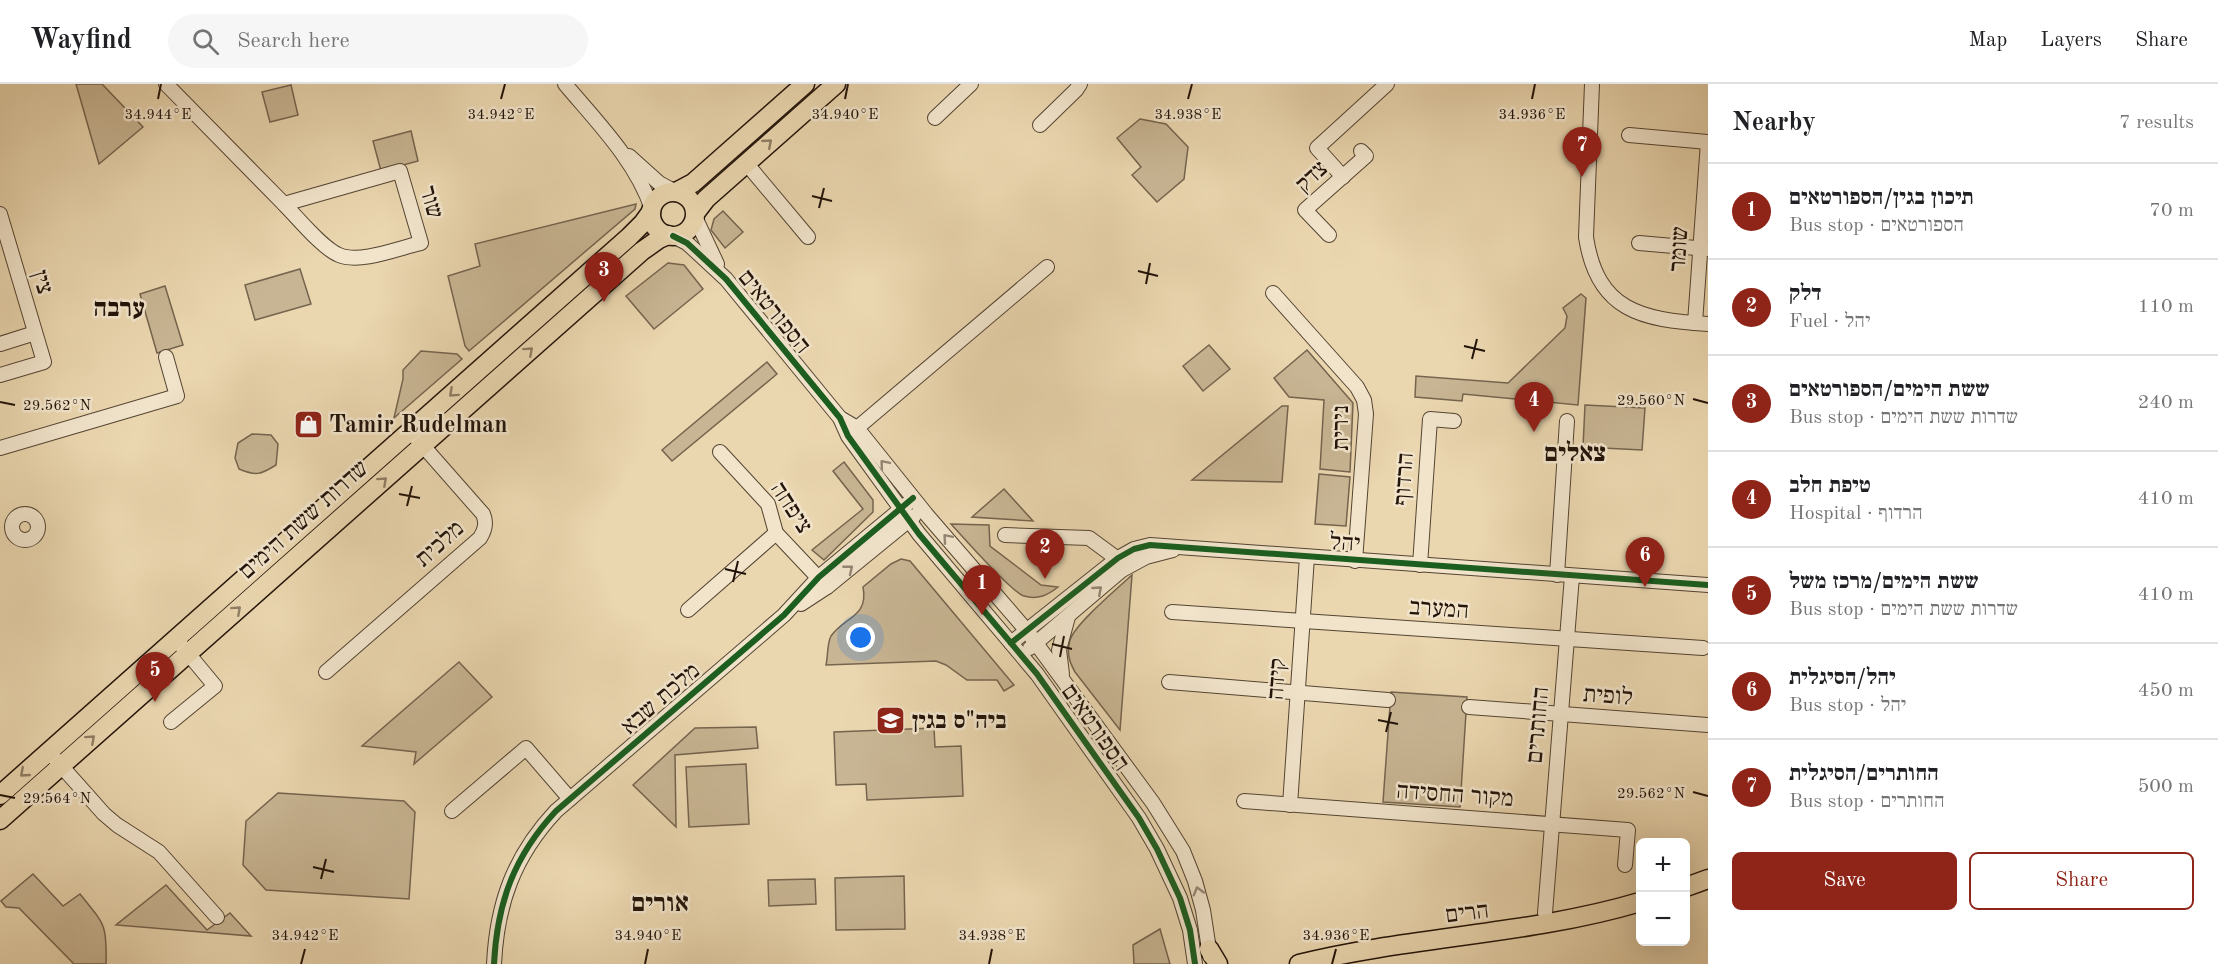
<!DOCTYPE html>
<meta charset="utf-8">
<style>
:root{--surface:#fff;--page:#f6f6f6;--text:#202124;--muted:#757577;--line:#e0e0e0;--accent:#8f2418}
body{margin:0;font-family:"Old Standard TT","Frank Ruhl Libre",serif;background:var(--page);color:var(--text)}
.controls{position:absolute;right:18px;bottom:18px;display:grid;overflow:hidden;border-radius:9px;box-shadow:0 6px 24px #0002}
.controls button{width:54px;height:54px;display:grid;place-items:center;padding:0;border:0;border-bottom:2px solid var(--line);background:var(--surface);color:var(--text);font:30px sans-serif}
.you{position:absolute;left:861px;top:554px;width:21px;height:21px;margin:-15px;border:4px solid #fff;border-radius:50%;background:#1a73e8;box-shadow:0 0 0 9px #1a73e833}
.badge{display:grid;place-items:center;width:39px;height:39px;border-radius:50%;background:var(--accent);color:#fff;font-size:20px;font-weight:700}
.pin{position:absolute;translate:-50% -50px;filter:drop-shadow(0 2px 3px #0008)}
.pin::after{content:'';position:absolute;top:32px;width:21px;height:18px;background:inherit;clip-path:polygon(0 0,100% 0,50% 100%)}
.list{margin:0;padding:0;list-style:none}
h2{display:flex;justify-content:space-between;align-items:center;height:78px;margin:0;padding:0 24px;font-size:26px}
h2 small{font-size:20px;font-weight:400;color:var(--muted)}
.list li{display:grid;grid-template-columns:39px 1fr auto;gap:18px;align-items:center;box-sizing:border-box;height:96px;padding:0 24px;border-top:2px solid var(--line)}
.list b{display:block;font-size:22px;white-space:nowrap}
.list p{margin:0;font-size:20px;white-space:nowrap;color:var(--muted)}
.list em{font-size:20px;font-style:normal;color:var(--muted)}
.actions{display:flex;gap:12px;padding:18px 24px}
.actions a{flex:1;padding:14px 0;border:2px solid var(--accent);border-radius:9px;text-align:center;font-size:21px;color:var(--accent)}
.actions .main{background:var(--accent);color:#fff}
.icon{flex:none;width:33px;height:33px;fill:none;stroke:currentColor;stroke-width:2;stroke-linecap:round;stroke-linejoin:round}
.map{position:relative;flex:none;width:1708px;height:880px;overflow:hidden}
header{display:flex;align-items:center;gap:36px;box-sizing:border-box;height:84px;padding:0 30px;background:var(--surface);border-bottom:2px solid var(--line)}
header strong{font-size:28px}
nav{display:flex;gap:33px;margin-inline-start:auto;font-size:21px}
.search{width:420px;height:54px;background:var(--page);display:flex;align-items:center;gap:15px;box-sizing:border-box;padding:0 21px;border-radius:33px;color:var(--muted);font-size:22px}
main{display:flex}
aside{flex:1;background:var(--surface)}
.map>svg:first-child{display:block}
.green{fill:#c8b593;stroke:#75644e;stroke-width:1.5}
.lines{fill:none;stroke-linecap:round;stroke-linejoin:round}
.minor-casing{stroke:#544432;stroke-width:16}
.major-casing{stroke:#221309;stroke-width:21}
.minor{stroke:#f1e4cb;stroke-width:14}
.major{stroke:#ead6af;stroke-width:18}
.cycleway-casing{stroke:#f1e4cb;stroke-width:10}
.cycleway{stroke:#1b5e20;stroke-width:6}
.oneway{stroke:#907e64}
.oneway2{stroke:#948674}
.ticks{fill:none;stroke:#221309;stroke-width:2}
.labels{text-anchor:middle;stroke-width:5;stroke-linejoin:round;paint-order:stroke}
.street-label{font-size:24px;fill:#221309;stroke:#f1e4cb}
.poi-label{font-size:24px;font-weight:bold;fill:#221309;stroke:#f1e4cb;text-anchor:start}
.neighbourhood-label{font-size:26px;font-weight:bold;fill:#221309;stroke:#f1e4cb}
.ticks-label{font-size:15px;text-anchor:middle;fill:#221309;stroke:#f1e4cb;stroke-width:5;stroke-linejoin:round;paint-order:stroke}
</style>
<header>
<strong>Wayfind</strong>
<div class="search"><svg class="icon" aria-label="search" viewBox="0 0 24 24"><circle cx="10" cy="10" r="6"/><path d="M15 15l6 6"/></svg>Search here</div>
<nav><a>Map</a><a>Layers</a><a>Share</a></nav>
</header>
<main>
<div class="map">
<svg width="1708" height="880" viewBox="0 0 1708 880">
<rect width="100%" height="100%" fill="#ead6af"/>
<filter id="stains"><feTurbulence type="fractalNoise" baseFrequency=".00333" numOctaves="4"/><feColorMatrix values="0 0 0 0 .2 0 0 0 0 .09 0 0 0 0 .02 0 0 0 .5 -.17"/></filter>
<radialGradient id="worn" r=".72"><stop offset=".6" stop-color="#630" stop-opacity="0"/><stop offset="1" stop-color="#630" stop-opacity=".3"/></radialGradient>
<g class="green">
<polygon points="76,0 102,0 143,43 99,80"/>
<polygon points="291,1 298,31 270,38 262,8"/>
<polygon points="1140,35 1166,40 1188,63 1184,95 1157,118 1132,91 1141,83 1117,54"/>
<polygon points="411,47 418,77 381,87 373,57"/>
<polygon points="636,120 635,125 469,267 465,262 448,192 480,182 475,160"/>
<polygon points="723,127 743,148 725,164 711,146 714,135"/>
<polygon points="668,179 684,181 703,205 654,245 626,212"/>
<polygon points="300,185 311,220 255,236 245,201"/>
<polygon points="165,202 183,261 157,269 140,210"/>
<polygon points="1581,210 1586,214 1578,321 1463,310 1462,317 1415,313 1416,292 1508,299 1565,244 1567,232 1563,224"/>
<polygon points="1209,261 1230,285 1203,307 1183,282"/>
<polygon points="1307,266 1353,319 1350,388 1320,385 1324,316 1289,313 1274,294"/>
<polygon points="421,267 457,270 462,275 394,334 403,295 403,286"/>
<polygon points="767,278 777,290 672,377 662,366"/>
<polygon points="1585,321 1645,324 1642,366 1583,363"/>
<polygon points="1282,322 1288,322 1282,398 1192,396"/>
<path d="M252,350L271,351L278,360L276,381C260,391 256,392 239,385L235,374L238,359Z"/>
<polygon points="844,378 873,416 873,428 824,476 812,466 863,425 833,387"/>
<polygon points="1319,390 1350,393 1346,442 1315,440"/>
<polygon points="1004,405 1033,437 972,433"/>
<path d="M951,440L989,441L990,462L1041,501L1058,503C1048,511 1038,516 1024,512C1012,509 963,453 951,440Z"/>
<path d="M901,475L910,477L1014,601L1004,607L997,596H967L946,581L936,577L826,581C828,573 827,559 831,552C844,533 869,533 863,503L891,480Z"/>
<path d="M1132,491L1120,646L1075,588C1069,578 1066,568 1070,556C1075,540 1118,504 1132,491Z"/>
<polygon points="459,578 492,613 414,680 416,668 362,662"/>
<polygon points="1391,608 1467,613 1460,723 1383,718"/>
<polygon points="756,643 758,664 675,671 676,743 633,701 695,644"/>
<polygon points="934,644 935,663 961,662 963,712 867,716 866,700 836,701 834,648"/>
<polygon points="746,680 749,740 689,743 686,683"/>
<polygon points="278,709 404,717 415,728 409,815 266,806 243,781 246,737"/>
<path d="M33,790L63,822L80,810C105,841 107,840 106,880H74L19,824L6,823L1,817Z"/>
<polygon points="904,792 905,845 836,846 835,794"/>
<polygon points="815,795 816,820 769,822 768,796"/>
<polygon points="166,801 207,846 230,829 251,852 116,841"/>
<polygon points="1160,845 1170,880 1134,880 1133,861"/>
</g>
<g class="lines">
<defs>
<g id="minor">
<polyline points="166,0 284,120"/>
<path d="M565,0C597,38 636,77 652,125"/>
<path d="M1592,0L1586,153C1597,227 1642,236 1708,240"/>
<polyline points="935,34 971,0"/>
<polyline points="1040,41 1076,6 1080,0"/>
<polyline points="1629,51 1708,58"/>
<polyline points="629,72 659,99 674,107"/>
<polyline points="746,79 808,153"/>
<path d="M400,87L421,159C399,164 360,180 339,171C322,164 297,133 284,120Z"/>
<polyline points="1343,93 1317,64 1387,0"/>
<polyline points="0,130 44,278 0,291"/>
<polyline points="695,133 717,180"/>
<polyline points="1329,151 1305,126 1366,72 1361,67"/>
<polyline points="673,152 687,159 726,195 840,334 848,352 919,450 1037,590 1139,734 1157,765 1180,814 1190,846 1195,880"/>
<polyline points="1639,159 1708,165"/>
<polyline points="1273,209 1357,303 1364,316 1366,330 1355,477"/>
<polyline points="1695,239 1708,58"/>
<polyline points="0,260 35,249"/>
<polyline points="840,334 857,344 926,430 1027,547 1153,719 1183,767 1195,797 1203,826 1210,872"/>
<polyline points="850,350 1047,183"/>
<polyline points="0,364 177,312 166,273"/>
<polyline points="720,368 768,420 776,449 827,503"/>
<circle cx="25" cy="443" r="13"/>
<polyline points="1005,451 1089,454 1123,479"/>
<polyline points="1420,481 1430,335 1454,337"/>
<polyline points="1557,491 1567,337"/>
<polyline points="801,520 827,503 914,432"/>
<polyline points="688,526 776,449"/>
<polyline points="1172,528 1703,564"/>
<polyline points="1011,559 1118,474 1134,465 1150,461 1708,501"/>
<polyline points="1030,564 1122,486 1146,473 1173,466"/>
<path d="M326,588L480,454C485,446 487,439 483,430L410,347"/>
<polyline points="1062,590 1059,566 1068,533"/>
<polyline points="1169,598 1388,616"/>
<polyline points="1469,623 1708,641"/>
<polyline points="171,638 215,602 176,555"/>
<polyline points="56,676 104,730 117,741 159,768 217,833"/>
<polyline points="1244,717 1628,746 1625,781"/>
<polyline points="1290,721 1307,473"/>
<polyline points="452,727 526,664 570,715"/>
<polyline points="1545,829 1572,492"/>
<path d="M494,880C497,819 514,772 556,727L784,531L819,493L907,420"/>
</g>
<g id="major">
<circle cx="673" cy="130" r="22"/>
<polyline points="676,108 693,99 805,0"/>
<polyline points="696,128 706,115 836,0"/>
<polyline points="0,711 629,153 643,139 651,128"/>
<polyline points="0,736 642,167 659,155 668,151"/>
<polyline points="1686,803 1708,795"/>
<polyline points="1209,865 1218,880"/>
<path d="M1299,880C1412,852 1529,851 1640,818"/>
</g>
</defs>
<use href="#minor" class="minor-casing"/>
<use href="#major" class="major-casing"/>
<use href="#minor" class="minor"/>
<use href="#major" class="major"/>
<defs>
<g id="cycleway">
<polyline points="673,152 687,159 726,195 840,334 848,352 919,450 1037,590 1139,734 1157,765 1180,814 1190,846 1195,880"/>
<polyline points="1011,559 1118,474 1134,465 1150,461 1708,501"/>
<path d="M494,880C497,819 514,772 556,727L784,531L819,493L913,414"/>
</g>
</defs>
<use href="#cycleway" class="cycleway-casing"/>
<use href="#cycleway" class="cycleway"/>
</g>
<defs><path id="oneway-chevron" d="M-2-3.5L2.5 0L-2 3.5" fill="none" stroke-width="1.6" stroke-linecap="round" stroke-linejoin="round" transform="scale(1.5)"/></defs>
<g class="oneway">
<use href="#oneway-chevron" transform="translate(768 59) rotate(-41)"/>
<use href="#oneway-chevron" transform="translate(529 267) rotate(-42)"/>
<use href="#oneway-chevron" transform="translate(453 309) rotate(138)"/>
<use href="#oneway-chevron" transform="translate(383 397) rotate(-42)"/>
<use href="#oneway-chevron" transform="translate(237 526) rotate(-42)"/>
<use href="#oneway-chevron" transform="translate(91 655) rotate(-42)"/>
<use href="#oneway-chevron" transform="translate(24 689) rotate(139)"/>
</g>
<g class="oneway2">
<use href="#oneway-chevron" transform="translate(884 380) rotate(-130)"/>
<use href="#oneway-chevron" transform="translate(947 454) rotate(-131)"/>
<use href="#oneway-chevron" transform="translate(849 485) rotate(-39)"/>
<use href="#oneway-chevron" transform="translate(1098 506) rotate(-41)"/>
<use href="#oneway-chevron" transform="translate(1198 807) rotate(-106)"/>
</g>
<path class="ticks" d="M158,15L161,0M501,15L505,0M845,15L848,0M1188,15L1192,0M1532,15L1535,0M812,112L832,117M819,124L824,104M1138,187L1158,192M1146,200L1150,179M1464,262L1485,267M1472,275L1477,255M1693,315L1708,319M0,318L15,321M399,410L420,414M407,422L412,402M725,485L746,490M733,498L738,477M1052,560L1072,565M1060,573L1064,552M1378,636L1398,640M1386,648L1391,628M1693,708L1708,712M0,711L15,714M313,783L334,788M321,795L326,775M301,880L305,865M645,880L648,865M989,880L992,865M1332,880L1336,865"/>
<defs>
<symbol id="shop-square" viewBox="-11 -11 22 22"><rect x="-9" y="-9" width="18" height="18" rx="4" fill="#8f2418" stroke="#f1e4cb"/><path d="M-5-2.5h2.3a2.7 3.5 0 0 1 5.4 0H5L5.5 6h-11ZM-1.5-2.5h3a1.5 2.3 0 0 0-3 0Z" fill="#fff"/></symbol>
<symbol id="school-square" viewBox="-11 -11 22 22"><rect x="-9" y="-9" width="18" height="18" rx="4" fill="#8f2418" stroke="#f1e4cb"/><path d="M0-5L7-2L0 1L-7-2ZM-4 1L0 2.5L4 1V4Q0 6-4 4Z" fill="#fff"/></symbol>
</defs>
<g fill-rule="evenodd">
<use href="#shop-square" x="292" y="324" width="33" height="33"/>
<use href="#school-square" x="874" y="620" width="33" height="33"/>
</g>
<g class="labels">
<g class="street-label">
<text transform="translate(1311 92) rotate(-43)" y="8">צדק</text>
<text transform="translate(432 118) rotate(74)" y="8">שור</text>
<text transform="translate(1678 165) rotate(-86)" y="8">שומר</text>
<text transform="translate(43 198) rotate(73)" y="8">צין</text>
<text transform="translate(775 227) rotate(51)" y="8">הספורטאים</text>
<text transform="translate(1340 344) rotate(-90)" y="8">נירית</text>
<text transform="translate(1403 395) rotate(-86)" y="8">הרדוף</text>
<text transform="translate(792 423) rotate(57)" y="8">ציפחה</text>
<text transform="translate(303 435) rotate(-42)" y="8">שדרות ששת הימים</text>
<text transform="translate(1345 458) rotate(4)" y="8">יהל</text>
<text transform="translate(439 459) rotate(-42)" y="8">מלכית</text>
<text transform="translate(1439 524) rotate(4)" y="8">המערב</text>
<text transform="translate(1276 595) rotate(-86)" y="8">קידה</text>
<text transform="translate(1608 611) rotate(4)" y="8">לופית</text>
<text transform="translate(660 614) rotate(-41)" y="8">מלכת שבא</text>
<text transform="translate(1537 641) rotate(-85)" y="8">החותרים</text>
<text transform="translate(1096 643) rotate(55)" y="8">הספורטאים</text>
<text transform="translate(1455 710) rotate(4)" y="8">מקור החסידה</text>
<text transform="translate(1467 828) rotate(-7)" y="8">הרים</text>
</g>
<g class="poi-label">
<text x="329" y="348">Tamir Rudelman</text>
<text x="912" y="644">ביה"ס בגין</text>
</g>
<g class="neighbourhood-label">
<text x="119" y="232">ערבה</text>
<text x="1575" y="377">צאלים</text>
<text x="660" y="827">אורים</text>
</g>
</g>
<g class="ticks-label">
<text x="158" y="35">34.944°E</text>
<text x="501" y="35">34.942°E</text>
<text x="845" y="35">34.940°E</text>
<text x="1188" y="35">34.938°E</text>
<text x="1532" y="35">34.936°E</text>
<text x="1651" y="321">29.560°N</text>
<text x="57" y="326">29.562°N</text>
<text x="1651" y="714">29.562°N</text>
<text x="57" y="719">29.564°N</text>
<text x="305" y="856">34.942°E</text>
<text x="648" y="856">34.940°E</text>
<text x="992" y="856">34.938°E</text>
<text x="1336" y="856">34.936°E</text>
</g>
<rect width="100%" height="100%" filter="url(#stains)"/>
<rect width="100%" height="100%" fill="url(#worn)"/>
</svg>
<div class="controls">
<button>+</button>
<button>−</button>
</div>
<div class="you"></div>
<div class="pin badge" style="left:982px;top:531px">1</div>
<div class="pin badge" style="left:1045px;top:495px">2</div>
<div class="pin badge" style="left:604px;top:218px">3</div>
<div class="pin badge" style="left:1534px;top:348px">4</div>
<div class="pin badge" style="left:155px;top:618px">5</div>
<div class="pin badge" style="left:1645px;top:503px">6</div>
<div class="pin badge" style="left:1582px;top:93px">7</div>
</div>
<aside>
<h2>Nearby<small>7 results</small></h2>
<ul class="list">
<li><span class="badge">1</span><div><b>תיכון בגין/הספורטאים</b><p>Bus stop · הספורטאים</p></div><em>70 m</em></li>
<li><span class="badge">2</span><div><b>דלק</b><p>Fuel · יהל</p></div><em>110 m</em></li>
<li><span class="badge">3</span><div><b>ששת הימים/הספורטאים</b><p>Bus stop · שדרות ששת הימים</p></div><em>240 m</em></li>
<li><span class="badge">4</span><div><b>טיפת חלב</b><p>Hospital · הרדוף</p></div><em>410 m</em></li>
<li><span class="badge">5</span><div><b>ששת הימים/מרכז משל</b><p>Bus stop · שדרות ששת הימים</p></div><em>410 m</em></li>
<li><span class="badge">6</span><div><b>יהל/הסיגלית</b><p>Bus stop · יהל</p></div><em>450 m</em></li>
<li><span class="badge">7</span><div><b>החותרים/הסיגלית</b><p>Bus stop · החותרים</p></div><em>500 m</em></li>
</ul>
<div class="actions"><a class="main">Save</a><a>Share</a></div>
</aside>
</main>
